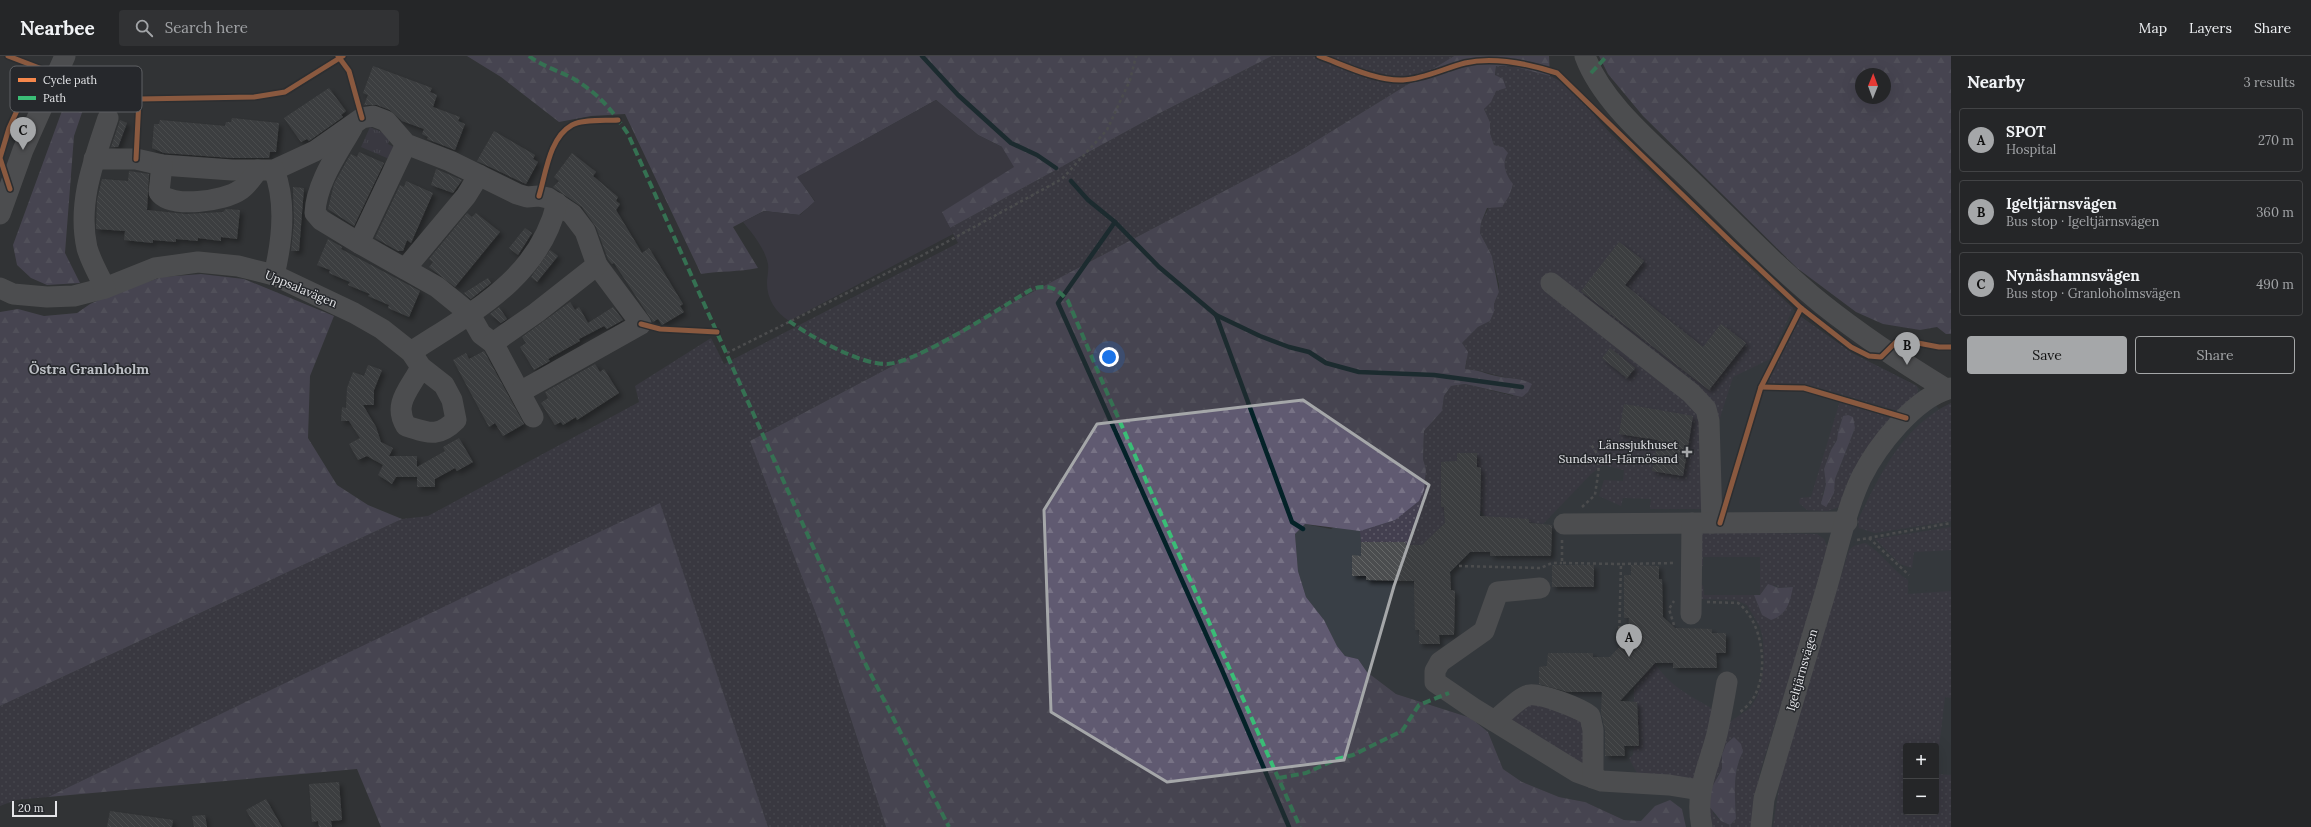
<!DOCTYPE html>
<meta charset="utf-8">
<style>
:root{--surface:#252628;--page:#313234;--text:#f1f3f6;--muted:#a3a5a8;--line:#424345;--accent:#a5a7a9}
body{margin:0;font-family:Lora,serif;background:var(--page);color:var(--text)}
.controls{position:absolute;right:12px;bottom:12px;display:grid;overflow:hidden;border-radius:4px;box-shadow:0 4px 16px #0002}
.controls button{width:36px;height:36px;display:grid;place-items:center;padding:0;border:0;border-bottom:1px solid var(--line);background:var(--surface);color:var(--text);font:20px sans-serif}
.compass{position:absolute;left:1855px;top:12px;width:36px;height:36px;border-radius:50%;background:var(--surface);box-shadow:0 4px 16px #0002;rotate:1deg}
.scale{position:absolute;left:12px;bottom:10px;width:45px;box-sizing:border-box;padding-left:4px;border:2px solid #e4e5e8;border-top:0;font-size:11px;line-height:14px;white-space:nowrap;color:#e4e5e8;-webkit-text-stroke:3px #26282c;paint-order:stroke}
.you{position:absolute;left:1109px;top:301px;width:14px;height:14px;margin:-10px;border:3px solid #fff;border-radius:50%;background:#1a73e8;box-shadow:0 0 0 6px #1a73e833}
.badge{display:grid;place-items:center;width:26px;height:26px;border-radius:50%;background:var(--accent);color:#111;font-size:13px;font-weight:700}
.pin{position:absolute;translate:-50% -33px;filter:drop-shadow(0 1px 2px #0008)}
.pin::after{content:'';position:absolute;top:21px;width:14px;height:12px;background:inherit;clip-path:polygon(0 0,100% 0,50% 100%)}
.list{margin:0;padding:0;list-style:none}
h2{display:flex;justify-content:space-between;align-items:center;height:52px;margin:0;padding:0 16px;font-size:17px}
h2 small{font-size:13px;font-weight:400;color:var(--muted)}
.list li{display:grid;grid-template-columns:26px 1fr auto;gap:12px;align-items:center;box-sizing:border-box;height:64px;margin:0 8px 8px;padding:0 8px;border:1px solid var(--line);border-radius:4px}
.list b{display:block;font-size:15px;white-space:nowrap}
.list p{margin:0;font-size:13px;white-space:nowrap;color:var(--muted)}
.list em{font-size:13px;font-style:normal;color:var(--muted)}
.actions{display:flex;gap:8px;padding:12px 16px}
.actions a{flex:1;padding:9px 0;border:1px solid var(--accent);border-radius:4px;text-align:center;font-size:14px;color:var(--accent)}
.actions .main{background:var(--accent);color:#111}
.icon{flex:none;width:22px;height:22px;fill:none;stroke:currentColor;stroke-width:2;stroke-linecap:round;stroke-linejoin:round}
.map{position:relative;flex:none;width:1951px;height:771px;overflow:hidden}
header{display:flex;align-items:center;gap:24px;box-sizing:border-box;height:56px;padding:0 20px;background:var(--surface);border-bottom:1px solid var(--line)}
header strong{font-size:19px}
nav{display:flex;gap:22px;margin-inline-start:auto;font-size:14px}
.search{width:280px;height:36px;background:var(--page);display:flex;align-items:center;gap:10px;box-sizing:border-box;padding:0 14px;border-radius:4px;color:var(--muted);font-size:15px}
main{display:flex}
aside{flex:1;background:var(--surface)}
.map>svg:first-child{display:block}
.built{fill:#393f46;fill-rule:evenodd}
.grass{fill:url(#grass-dots);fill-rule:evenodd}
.forest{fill:url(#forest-firs);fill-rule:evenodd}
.park{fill:url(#park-tufts)}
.garden{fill:#433f4f}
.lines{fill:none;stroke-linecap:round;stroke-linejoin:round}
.stream{stroke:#042228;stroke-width:4.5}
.building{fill:url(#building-back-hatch);filter:url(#shadow)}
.path{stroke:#6b6b6c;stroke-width:2.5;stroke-dasharray:3 3;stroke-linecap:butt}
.minor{stroke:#6e6e6f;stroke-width:21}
.quiet{stroke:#3abd76;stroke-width:4;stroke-dasharray:8 4;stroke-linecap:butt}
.cycleway-casing{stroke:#26282c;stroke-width:8}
.cycleway{stroke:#f5874c;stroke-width:5}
.marked{fill:none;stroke:#a5a7a9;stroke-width:3;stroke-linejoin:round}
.poi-dot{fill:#a5a7a9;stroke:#26282c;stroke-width:1.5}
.labels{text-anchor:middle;stroke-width:3;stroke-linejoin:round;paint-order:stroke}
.street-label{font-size:12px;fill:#e4e5e8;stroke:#26282c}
.poi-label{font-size:12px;fill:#e4e5e8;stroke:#26282c;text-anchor:end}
.quarter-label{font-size:14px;font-weight:bold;fill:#bcbfc4;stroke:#26282c}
.key{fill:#26282c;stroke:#5f6164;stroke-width:1}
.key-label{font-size:11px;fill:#e4e5e8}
</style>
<header>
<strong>Nearbee</strong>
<div class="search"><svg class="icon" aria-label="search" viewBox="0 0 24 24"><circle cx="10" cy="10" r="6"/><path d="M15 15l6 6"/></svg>Search here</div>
<nav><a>Map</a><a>Layers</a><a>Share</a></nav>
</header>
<main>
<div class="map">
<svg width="1951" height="771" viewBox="0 0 1951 771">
<defs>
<pattern id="grass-dots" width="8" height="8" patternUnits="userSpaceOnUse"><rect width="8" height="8" fill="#433f4f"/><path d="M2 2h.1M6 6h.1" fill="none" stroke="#5e5b68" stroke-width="1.8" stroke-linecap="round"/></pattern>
<pattern id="forest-firs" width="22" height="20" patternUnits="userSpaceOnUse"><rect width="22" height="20" fill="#605a71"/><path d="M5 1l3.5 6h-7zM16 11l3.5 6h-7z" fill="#777285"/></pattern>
<pattern id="park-tufts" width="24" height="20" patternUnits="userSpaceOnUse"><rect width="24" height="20" fill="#433f4f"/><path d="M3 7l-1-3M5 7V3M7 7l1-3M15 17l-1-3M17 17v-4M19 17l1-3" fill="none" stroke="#5e5b68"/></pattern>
<pattern id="building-back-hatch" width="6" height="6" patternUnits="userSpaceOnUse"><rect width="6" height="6" fill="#4c4e4f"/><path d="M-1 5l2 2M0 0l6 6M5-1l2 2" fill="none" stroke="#666768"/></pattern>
<filter id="shadow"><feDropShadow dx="3.5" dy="3.5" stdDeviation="2" flood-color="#0009"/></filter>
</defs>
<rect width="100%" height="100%" fill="#313335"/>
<path class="built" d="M1550,20L1567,30L1603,70L1800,260L1852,297L1917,330L1939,353L1951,347V771H1686L1682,753L1641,765L1624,764L1585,746L1559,741L1522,726L1503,713L1488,676L1471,662L1396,638L1367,616L1358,603L1345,600L1337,590L1324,564L1306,541L1298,515L1295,478L1305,468L1331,473L1426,413L1487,334L1513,340ZM1906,690H1936V756H1906Z"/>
<g class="grass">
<polygon points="1272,0 1454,0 1296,97 750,385 821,571 886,771 768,771 660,448 48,741 16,744 0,750 0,650 402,463 428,460 639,346 635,330 711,282 724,308 958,187 950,172 1160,57"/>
<path d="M1496,10C1518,10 1539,13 1558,24C1573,32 1599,66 1613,80C1672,138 1732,196 1793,252L1770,303L1733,321L1709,396L1706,447L1701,453H1650L1651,443L1623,442L1621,450L1599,440L1604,424L1623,425L1624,414L1603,409L1591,418L1543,468L1486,461L1480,454L1481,412L1477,411V397H1457V405L1441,406V450L1444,451L1445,467L1422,489H1406L1405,486H1361L1360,475L1395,464L1426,413L1423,403L1424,375L1442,355L1444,340L1451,330L1465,328L1513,340L1516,323C1498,321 1483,314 1465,313L1467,305L1462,287L1478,271L1490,265L1494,256L1493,247L1499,236V228L1492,200L1480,177L1481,167L1505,119L1503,91L1494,89L1490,77V66L1484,53C1500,37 1494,29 1496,10Z"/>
<path d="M1800,260L1852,297L1917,330L1918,338L1898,355L1809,329H1770C1767,313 1792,275 1800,260Z"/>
<path d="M1840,345L1893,363L1842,450L1827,455L1807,454L1799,447L1800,442L1811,441ZM1843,360L1855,372L1835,423L1834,437L1822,440L1826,428L1824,413L1831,394L1837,384L1838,376Z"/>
<path d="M1951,347V465L1875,477L1859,472L1858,464C1881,417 1902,371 1951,347Z"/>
<polygon points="1951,471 1951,494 1914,496 1912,512 1900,508 1875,483"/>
<path d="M1706,476L1817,478L1824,483L1829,495L1760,716L1752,771H1708L1705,752L1730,666L1750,652L1757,641L1761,628L1764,607L1763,584L1760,571L1747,549L1736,544L1701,543L1698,532L1703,529L1704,539H1754L1762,559L1793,531L1779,532L1775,529L1763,534L1760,539V501H1703V510L1698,508L1701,477ZM1743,696C1732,715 1735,741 1736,763L1730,769L1721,765L1713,758L1717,720L1722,713V699Z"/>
<path d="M1865,487C1882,496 1891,514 1908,524V538L1951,535V642L1945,641L1936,716V690H1906V756H1936V718L1951,719V771H1773L1780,724L1803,643L1849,494L1854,490Z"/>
<path d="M1655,607C1669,630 1689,639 1711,652L1712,657L1695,724L1639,721L1629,702L1633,699L1634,690H1639L1637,646H1634V631Z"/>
<polygon points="1528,644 1583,659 1586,715 1510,670 1514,653"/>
</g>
<g class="forest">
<path d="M463,0H1272L1160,57L950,172L941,156L1002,91L978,79L936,44L798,121L815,146L799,159L764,155L733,171L758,212C739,216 720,215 701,218L625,58L591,60L559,66L501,21L467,0Z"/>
<path d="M1454,0H1549L1550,20L1512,10H1496L1495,19L1503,23L1506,32L1496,35L1491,46L1484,53L1490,66V77L1494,89L1503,91L1508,97C1501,108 1506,119 1513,128L1509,140L1502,151L1487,152L1481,167L1480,177L1492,200L1499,236L1494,247V256L1490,265L1478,271L1462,287L1468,296L1465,313C1478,314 1481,316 1492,319C1505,323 1520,321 1532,328L1528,336L1522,341L1465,328L1451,330L1444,340L1442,355L1424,375L1423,403L1426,413L1424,434L1419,445L1395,464L1360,475L1305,468L1295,478L1298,515L1306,541L1324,564L1337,590L1345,600L1358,603L1367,616L1396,638L1471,662L1488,676L1503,713L1522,726L1559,741L1585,746L1624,764L1641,765L1655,750L1670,744L1682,753L1686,771H886L821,571L750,385L1296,97Z"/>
<path d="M1599,0H1951V278H1946L1937,271L1920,274L1883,268L1856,256L1797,212L1643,60L1608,18ZM1861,18H1885V42H1861Z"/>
<polygon points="88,39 74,80 65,197 80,227 47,229 31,222 17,209 13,189 63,52"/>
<polygon points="201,218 244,223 334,260 310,320 308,382 337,429 368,449 402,463 0,650 0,256 18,253 44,260 77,257 90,248 116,236 162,221"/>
<polygon points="1848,359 1853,361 1855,372 1835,423 1834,437 1826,451 1821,448 1826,428 1824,413 1831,394 1837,384 1838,376 1843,360"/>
<polygon points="660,447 768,771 381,771 357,713 48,741"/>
<path d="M1768,528L1779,532L1793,531C1790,546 1787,559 1771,564L1762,559L1754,539H1760Z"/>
<path d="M1734,681L1741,688L1743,696C1732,715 1735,741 1736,763L1730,769L1721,765L1709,750L1711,733L1722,713V699L1726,688Z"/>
</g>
<polygon class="park" points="370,71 391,80 388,88 398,93 394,105 361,91"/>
<path class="garden" d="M936,44L978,79L1002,91L1014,111L942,156L953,178L789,265C776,256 767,244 767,227C767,221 769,214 768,208C765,193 753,178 743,166L764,155L800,159L815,145L797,121Z"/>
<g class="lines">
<g class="stream">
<polyline points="922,0 958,39 1011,87 1037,99 1056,112"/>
<polyline points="1071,125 1088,144 1115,166 1159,211 1216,259 1260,280 1289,291 1309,296 1326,307 1359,316 1434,319 1522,331"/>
<polyline points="1115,166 1058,247 1222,614 1289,771"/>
<polyline points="1216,259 1292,466 1303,473"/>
</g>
</g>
<g class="building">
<polygon points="373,10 432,32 430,36 437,39 433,51 460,61 458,65 465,68 455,94 427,83 428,81 422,78 424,73 402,65 390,54 377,49 364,49 368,39 363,37"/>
<polygon points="329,32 346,55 341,59 343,61 309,85 307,83 301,86 284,62"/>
<polygon points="232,62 279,67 276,96 270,96 269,102 232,102 164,97 152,92 154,68 159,68 160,64 225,70 226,66 231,66"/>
<polygon points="120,64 127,67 118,91 111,91"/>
<polygon points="494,75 535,99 533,103 538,106 526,128 477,105"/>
<polygon points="359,96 384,107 354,170 328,153 334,128 345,108 351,98 357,101"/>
<polygon points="572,97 596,116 593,120 618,141 616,145 620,148 616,154 642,197 649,192 683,248 680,250 684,256 662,269 658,263 653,266 614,207 612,208 608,203 596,171 582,151 553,131 559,125 554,121"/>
<polygon points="436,113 462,124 453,137 431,129"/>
<polygon points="129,115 149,118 147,154 186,158 223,156 226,153 240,154 237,183 221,181 221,185 198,182 198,185 176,183 176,186 153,184 153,187 124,184 125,175 96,173 97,144 102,123 128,125"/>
<polygon points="406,125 433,137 411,187 407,184 403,195 398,195 375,182 400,129 404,131"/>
<polygon points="293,131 304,132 299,195 291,195 294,167"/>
<polygon points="467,157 472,161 476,157 500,176 455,231 429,211 433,206 429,203"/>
<polygon points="525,172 532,177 518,199 509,192"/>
<polygon points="328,183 342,191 341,193 420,235 409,261 388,252 389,249 368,240 370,238 348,229 350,226 329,217 330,214 317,209"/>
<polygon points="1619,186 1644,205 1625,229 1656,254 1703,291 1721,268 1746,287 1709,334 1581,235"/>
<polygon points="550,194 558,200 537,226 531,221"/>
<polygon points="488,222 491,227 471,243 464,237"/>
<polygon points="570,246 575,254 579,251 588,267 613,251 623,264 607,273 604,270 579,283 580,285 548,303 550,305 534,314 520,291 526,287 522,281"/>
<polygon points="499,251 507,263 501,267 490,258"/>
<polygon points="1610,292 1635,312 1627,322 1602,302"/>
<polygon points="484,295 524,368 503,380 495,367 489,371 453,304 466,297 469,303"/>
<polygon points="595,308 600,316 604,313 619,337 577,364 576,361 563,369 561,366 555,369 541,347 548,342 545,336"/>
<polygon points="368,309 382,314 374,334 374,349 363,349 376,371 381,386 393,392 389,400 417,400 417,411 445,395 443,391 459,382 473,406 457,415 455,412 435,423 435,431 417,431 417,421 396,421 392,428 378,419 383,409 367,400 358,404 349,388 360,382 349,365 341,365 342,351 346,352 347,332 353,316 364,320"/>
<polygon points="1624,348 1693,360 1683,420 1652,415 1658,384 1619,378"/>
<polygon points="1457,397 1477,397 1477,411 1481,412 1480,460 1529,463 1529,467 1552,469 1551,500 1490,500 1490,496 1470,496 1450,516 1451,534 1455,535 1454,579 1439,579 1440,588 1419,588 1419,574 1415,574 1414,525 1366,524 1366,520 1352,520 1352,499 1361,500 1361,486 1405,486 1406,489 1422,489 1445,467 1444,451 1441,451 1441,406 1457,405"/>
<rect x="1552" y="509" width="42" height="22"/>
<polygon points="1631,509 1659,510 1659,523 1662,523 1663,561 1675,572 1712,573 1712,577 1726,577 1726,597 1716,597 1717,612 1673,612 1673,607 1655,607 1620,645 1637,646 1639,690 1624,690 1625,700 1605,700 1605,674 1601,657 1602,636 1568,636 1539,628 1539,611 1547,610 1548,597 1593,597 1593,601 1610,601 1628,582 1629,562 1624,562 1624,519 1631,519"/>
<polygon points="339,726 342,764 331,765 332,771 319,771 318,765 312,766 309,728"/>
<polygon points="266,743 282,771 256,771 246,754"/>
<polygon points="110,755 173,764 172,771 107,771"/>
<polygon points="205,759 207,771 194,771 192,760"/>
</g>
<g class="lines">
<g class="path">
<polyline points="727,297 921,200 1062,123 1107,74 1130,24 1136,0"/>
<path d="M1582,451L1595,439C1597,421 1604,401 1590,388"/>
<polyline points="1869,482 1909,519"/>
<polyline points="1562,484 1562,507 1621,508"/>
<polyline points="1857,484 1951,467"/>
<polyline points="1459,510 1541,512 1552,507 1562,507"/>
<path d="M1707,546L1738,547C1762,565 1769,612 1755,639C1752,646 1745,652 1739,657"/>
<polyline points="1674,569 1669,553 1674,545"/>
<polyline points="1619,585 1621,508 1675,507"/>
</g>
<g class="minor">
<path d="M1585,0C1602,46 1650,85 1685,119C1730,162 1773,208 1822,248C1861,279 1903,307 1946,333"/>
<path d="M352,72C338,97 316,127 315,157L321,164L359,187L437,231L469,257L481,278L493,287L533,361"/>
<polyline points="94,103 136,103 162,109 232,114 274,114 315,95 362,62 373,60 386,65 406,88 450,105 517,138 527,141 539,140 548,142 572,158 585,175 597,209 641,268 520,336"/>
<path d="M162,109L159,136C170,153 225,145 240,134C247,130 253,120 258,114"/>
<path d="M274,114C287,147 282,186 274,219"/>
<polyline points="0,158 23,94 65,0"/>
<polyline points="359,187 406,88"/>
<polyline points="405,213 466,140 479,119"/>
<polyline points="1551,227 1691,337 1706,353 1709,365 1712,467"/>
<path d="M0,232L13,238L47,241L74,240L105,232L155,212L198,206L238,210L274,219L354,257L382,273L411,296L421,311L444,329L452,344L456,364C438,382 429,377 406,370C392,347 411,332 421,311"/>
<path d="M105,232C99,219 91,206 87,192C77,147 94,104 108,62"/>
<polyline points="493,287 536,257 597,209"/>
<path d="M411,296C472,256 539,223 557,147"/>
<polyline points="1564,468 1847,466"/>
<polyline points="1540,532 1498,536 1484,575 1440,606 1435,615 1435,626 1473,652 1577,716 1602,725 1669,729 1700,734"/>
<polyline points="1691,558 1692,467"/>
<path d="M1494,665C1503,659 1519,641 1529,639C1541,637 1580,652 1590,660L1593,674V722"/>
<path d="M1702,771C1694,737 1709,710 1717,678C1721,661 1724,643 1727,626"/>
<path d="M1761,771L1764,743C1785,674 1805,604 1826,534C1836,500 1846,454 1861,422C1877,390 1915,341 1951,332"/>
</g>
<g class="quiet">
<path d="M529,0C542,10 559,15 574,23C599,38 612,54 628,78L866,609L949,771"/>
<polyline points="1591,17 1607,0"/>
<path d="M789,265C811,281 859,308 886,308C916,308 1003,250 1032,233C1049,228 1057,232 1068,245L1105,332L1300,771"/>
<polyline points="1279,722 1306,717 1337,703 1353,699 1402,675 1419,649 1449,637"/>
</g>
<defs>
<g id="cycleway">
<polyline points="8,0 102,36 139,43 254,41 285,36 343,0"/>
<polyline points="338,0 349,15 362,62"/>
<path d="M1319,0C1344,9 1375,25 1403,24C1424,23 1445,12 1465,7C1495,0 1529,8 1557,17L1732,187L1801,252L1851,291L1869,300L1881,301L1896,286L1902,284L1939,291H1951"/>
<polyline points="136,103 139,43"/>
<polyline points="10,133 0,102 9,72 20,48 54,25"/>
<path d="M539,140C546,117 549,82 572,69C584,63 605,65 618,64"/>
<polyline points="641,268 660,273 717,276"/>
<polyline points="1761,331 1804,332 1906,362"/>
<polyline points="1720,467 1761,331 1801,252"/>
</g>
</defs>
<use href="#cycleway" class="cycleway-casing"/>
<use href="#cycleway" class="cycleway"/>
</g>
<path d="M0 0H1951V771H0ZM1303,344L1429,429L1394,530L1344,704L1167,726L1051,656L1044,454L1097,368Z" fill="#313335" fill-opacity=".55" fill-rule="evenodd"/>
<path class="marked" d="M1303,344L1429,429L1394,530L1344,704L1167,726L1051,656L1044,454L1097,368Z"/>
<path class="poi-dot" d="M1685 390h4v4h4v4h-4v4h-4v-4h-4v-4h4z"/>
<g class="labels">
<g class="street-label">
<text transform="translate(301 233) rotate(23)" y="4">Uppsalavägen</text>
<text transform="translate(1802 614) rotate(-74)" y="4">Igeltjärnsvägen</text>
</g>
<g class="poi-label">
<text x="1678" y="393">Länssjukhuset<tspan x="1678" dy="14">Sundsvall-Härnösand</tspan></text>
</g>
<g class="quarter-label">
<text x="89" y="318">Östra Granloholm</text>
</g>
</g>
<rect x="10" y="10" width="132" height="46" rx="6" class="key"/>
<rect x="18" y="22" width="18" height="4" fill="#f5874c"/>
<rect x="18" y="40" width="18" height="4" fill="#3abd76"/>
<g class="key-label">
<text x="43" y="28">Cycle path</text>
<text x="43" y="46">Path</text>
</g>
</svg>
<div class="controls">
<button>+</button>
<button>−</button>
</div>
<svg class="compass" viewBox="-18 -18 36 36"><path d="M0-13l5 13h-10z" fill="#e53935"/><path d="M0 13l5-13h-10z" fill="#a3a5a8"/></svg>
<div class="scale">20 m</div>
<div class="you"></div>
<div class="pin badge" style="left:1629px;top:601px">A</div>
<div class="pin badge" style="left:1907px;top:309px">B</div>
<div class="pin badge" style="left:23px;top:94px">C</div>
</div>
<aside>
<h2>Nearby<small>3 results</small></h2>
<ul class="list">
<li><span class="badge">A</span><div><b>SPOT</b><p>Hospital</p></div><em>270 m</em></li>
<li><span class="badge">B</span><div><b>Igeltjärnsvägen</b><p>Bus stop · Igeltjärnsvägen</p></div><em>360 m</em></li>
<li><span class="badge">C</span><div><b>Nynäshamnsvägen</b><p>Bus stop · Granloholmsvägen</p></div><em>490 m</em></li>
</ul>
<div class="actions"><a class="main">Save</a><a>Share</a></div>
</aside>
</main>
